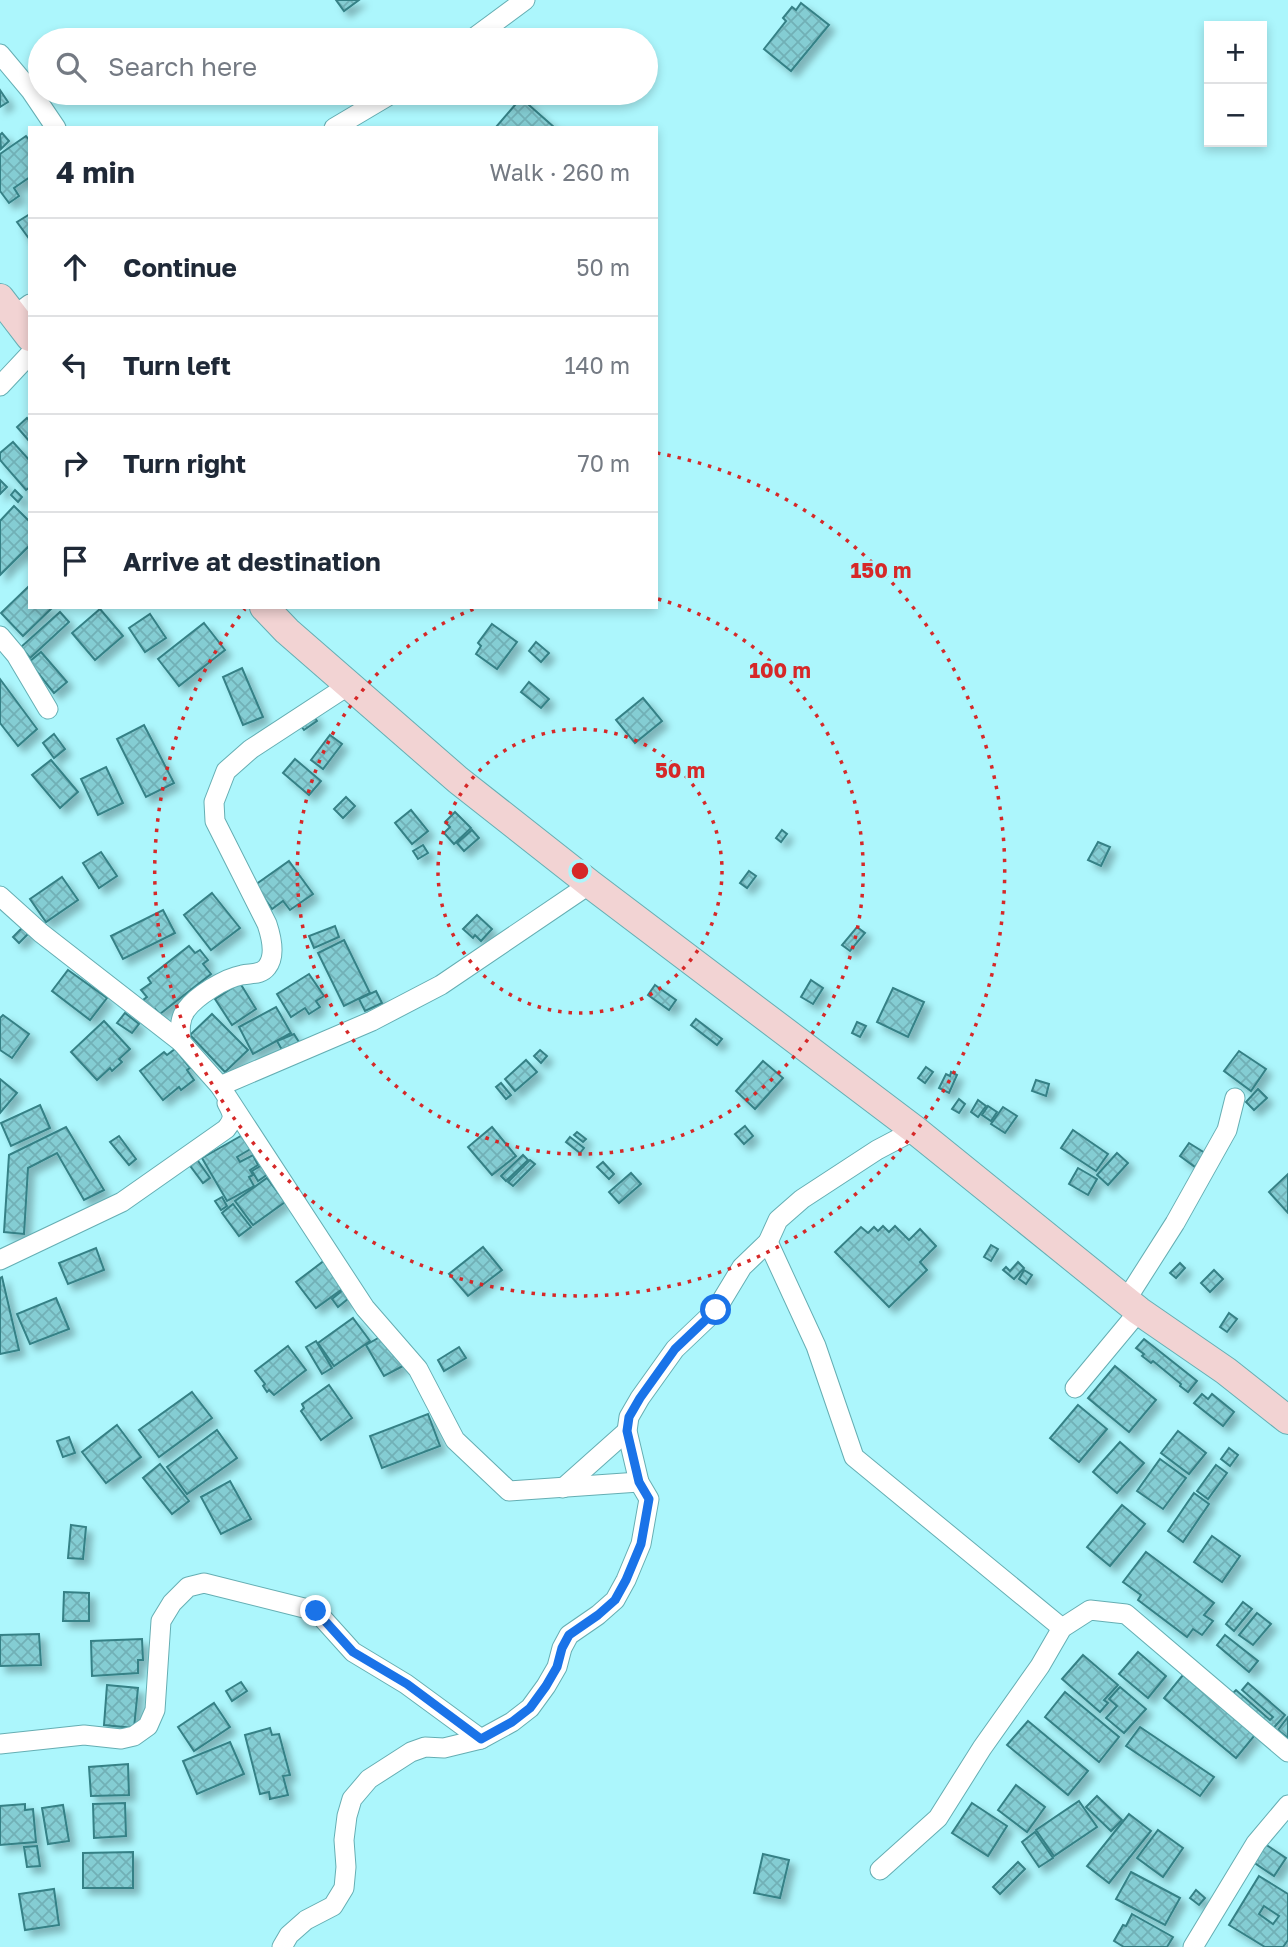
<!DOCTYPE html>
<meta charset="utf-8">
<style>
:root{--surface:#fff;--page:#f2f2f3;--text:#1f2937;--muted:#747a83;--line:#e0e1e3}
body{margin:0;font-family:"Golos Text",sans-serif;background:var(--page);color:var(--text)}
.controls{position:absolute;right:21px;top:21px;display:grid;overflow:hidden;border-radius:0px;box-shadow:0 4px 10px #0003}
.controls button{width:63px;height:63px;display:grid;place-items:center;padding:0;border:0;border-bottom:2px solid var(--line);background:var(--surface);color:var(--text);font:35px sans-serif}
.stop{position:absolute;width:21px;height:21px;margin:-16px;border:5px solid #1a73e8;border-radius:50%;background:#fff}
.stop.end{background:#1a73e8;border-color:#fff;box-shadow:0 2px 7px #0008}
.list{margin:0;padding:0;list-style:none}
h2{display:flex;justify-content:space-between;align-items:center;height:91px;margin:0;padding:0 28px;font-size:30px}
h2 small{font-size:23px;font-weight:400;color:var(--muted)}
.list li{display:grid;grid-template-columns:46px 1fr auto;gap:21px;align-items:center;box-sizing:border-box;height:98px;padding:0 28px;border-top:2px solid var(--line)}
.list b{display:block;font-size:26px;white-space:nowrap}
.list em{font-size:23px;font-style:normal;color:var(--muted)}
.icon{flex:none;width:38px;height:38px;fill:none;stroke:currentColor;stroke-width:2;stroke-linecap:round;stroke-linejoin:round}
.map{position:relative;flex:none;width:1288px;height:1947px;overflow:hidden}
.search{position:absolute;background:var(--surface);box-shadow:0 4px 10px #0003;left:28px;top:28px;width:630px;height:77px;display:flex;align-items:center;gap:18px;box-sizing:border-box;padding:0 24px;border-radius:38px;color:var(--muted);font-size:26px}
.panel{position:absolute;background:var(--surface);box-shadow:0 4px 10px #0003;left:28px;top:126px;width:630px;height:483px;border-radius:0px}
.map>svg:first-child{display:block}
.building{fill:url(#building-cross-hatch);stroke:#368186;stroke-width:2;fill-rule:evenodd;filter:url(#shadow)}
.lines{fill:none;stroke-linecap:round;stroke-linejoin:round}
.minor-casing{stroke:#65aeb3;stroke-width:21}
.secondary-casing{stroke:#65aeb3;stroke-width:30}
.minor{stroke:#fff;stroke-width:19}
.secondary{stroke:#f2d3d3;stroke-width:28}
.route{stroke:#1a73e8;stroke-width:9}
.ring{fill:none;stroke:#d62828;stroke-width:3.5;stroke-dasharray:3.5 7}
.centre{fill:#d62828;stroke:#acf6fc;stroke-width:3.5}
.ring-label{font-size:21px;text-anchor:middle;font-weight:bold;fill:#d62828;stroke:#acf6fc;stroke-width:5;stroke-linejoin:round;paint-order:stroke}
</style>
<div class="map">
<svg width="1288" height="1947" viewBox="0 0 1288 1947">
<defs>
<pattern id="building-cross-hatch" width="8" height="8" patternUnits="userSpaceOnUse" patternTransform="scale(1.75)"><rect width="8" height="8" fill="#84cdd3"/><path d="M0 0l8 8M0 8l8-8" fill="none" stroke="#71b0b6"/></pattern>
<filter id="shadow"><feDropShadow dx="6" dy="6" stdDeviation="3.5" flood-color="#0004"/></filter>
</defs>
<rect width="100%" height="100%" fill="#acf6fc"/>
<g class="building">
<polygon points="336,0 359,0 344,11"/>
<polygon points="801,3 829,25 791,71 764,49 786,21 783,18 792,7 796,10"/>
<polygon points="589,31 599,40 581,40"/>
<polygon points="0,90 8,102 0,107"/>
<polygon points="521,98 555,128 496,127"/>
<polygon points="2,133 9,141 1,149 0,135"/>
<polygon points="26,136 30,141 30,177 14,188 19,196 9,203 0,191 0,154"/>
<polygon points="30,214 30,240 17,222"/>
<polygon points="27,418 30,421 30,442 17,427"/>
<polygon points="13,442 30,461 30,487 26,490 0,460 0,453"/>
<polygon points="0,480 7,487 0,494"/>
<polygon points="15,490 22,497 18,502 11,495"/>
<polygon points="14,506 30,522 30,545 0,575 0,521"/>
<polygon points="30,585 30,607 53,607 23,636 1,613"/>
<polygon points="100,609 123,636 95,660 72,633"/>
<polygon points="60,612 69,622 30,658 21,647"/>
<polygon points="150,614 166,638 145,652 129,628"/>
<polygon points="204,623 225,650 179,686 158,659"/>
<polygon points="492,624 517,642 497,669 476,654 481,646 478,643"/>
<polygon points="536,642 549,653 541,662 529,651"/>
<polygon points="41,652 67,682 54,693 29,662"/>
<polygon points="242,668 263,717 243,725 223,677"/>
<polygon points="0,679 37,729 18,746 0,723"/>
<polygon points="529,682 549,699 541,708 521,692"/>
<polygon points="643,698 662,721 635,743 616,720"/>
<polygon points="311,712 317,721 304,730 298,722"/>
<polygon points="144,725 174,783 146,797 117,739"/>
<polygon points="54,734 65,749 54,758 43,743"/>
<polygon points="330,735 342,744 323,769 311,760"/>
<polygon points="295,759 321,781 309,795 283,773"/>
<polygon points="51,760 78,792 60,808 32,775"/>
<polygon points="106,767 123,803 98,815 81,779"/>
<polygon points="346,797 355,806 343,818 334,809"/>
<polygon points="411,810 428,831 412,844 395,823"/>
<polygon points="455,812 471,828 454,844 444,833 450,827 445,822"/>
<polygon points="472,830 479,838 464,851 457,843"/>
<polygon points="782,830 787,834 781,842 776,838"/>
<polygon points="1098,842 1110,847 1101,866 1088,860"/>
<polygon points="423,845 428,853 418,859 413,851"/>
<polygon points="101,852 117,876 99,888 83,863"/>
<polygon points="289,861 313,894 290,910 283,901 272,909 255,885"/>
<polygon points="749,871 756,876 747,888 740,883"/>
<polygon points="62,877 78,900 46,922 30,899"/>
<polygon points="212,893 240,928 211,950 184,915"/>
<polygon points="163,910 175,933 123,959 111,936"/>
<polygon points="477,915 492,929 481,941 475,935 473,938 463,929"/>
<polygon points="335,926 339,937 314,948 309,936"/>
<polygon points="23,927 29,933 19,943 13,937"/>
<polygon points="857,927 865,933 850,951 842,945"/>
<polygon points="344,940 370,993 344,1006 318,953"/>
<polygon points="189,946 195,953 200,950 208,960 203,964 211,974 160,1014 155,1009 152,1011 143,1000 147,997 141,990 151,983 148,978"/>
<polygon points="68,970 107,998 90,1020 52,991"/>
<polygon points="309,974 324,996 316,1001 320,1007 309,1014 305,1008 291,1017 277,994"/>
<polygon points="811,980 823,988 813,1004 801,997"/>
<polygon points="240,983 256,1009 232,1025 215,999"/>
<polygon points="655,985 676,1000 669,1010 648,995"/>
<polygon points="893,988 924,1002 908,1037 877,1022"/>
<polygon points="376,991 382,1003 365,1011 359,999"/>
<polygon points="276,1007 291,1033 253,1054 239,1027"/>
<polygon points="125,1013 139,1024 132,1033 117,1023"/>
<polygon points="212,1014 248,1050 225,1072 190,1035"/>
<polygon points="3,1015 29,1034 12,1058 0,1050 0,1018"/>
<polygon points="696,1019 722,1039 717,1045 691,1025"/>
<polygon points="104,1021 130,1049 119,1059 122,1062 112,1071 110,1068 97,1080 71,1052"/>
<polygon points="857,1022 866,1026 860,1037 852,1033"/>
<polygon points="294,1034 299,1042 282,1050 277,1041"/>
<polygon points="175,1049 190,1068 187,1070 194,1080 181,1090 179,1087 163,1100 140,1071 164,1052 167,1055"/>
<polygon points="540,1050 547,1056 541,1063 534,1056"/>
<polygon points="1239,1051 1266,1069 1251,1091 1224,1071"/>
<polygon points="526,1060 537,1072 515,1091 505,1079"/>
<polygon points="763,1061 783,1078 755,1109 736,1091"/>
<polygon points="926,1067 933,1072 925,1083 918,1078"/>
<polygon points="951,1072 957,1075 949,1093 939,1088 946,1074 950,1076"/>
<polygon points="0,1079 17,1093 0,1113"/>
<polygon points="1036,1080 1049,1084 1046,1096 1032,1091"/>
<polygon points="501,1083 511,1095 506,1099 496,1087"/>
<polygon points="1258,1089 1267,1098 1254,1110 1246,1102"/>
<polygon points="959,1099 965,1104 959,1113 952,1109"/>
<polygon points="978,1100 986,1106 978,1117 971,1112"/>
<polygon points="40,1105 50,1128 11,1146 1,1123"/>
<polygon points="988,1106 997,1112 991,1121 982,1115"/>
<polygon points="1003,1107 1017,1116 1005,1133 991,1124"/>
<polygon points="745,1126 753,1136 744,1144 735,1134"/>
<polygon points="66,1127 104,1190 84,1200 57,1153 28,1168 24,1234 4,1232 9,1155"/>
<polygon points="492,1127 516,1156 492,1175 468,1147"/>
<polygon points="1073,1130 1108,1154 1096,1171 1061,1148"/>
<polygon points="577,1132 586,1139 583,1142 574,1135"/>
<polygon points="246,1133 254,1147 237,1157 240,1162 253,1155 258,1165 250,1170 253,1175 249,1177 254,1186 227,1201 202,1158"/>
<polygon points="119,1136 136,1159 129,1165 110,1142"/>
<polygon points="570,1137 584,1148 580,1153 566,1142"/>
<polygon points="1189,1143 1205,1153 1195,1167 1180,1156"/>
<polygon points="1117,1153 1128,1163 1108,1185 1097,1175"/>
<polygon points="523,1155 528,1160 506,1181 501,1176"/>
<polygon points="196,1158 210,1178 203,1183 188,1163"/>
<polygon points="530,1160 535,1164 513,1186 508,1182"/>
<polygon points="603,1162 614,1174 609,1179 597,1167"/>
<polygon points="262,1165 268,1174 258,1181 252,1171"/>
<polygon points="1078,1168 1097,1179 1088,1195 1069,1184"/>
<polygon points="631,1173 641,1184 619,1203 609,1192"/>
<polygon points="1288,1174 1288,1213 1269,1192"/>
<polygon points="267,1178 285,1202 253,1225 235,1201"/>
<polygon points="222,1197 227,1206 221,1210 215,1201"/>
<polygon points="233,1204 251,1227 239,1236 222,1213"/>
<polygon points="883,1226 889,1232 895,1226 909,1240 920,1229 936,1246 920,1262 927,1270 889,1307 835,1252 861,1227 868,1233 874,1227 878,1231"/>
<polygon points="991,1245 998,1249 991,1261 984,1257"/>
<polygon points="483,1247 502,1270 468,1296 449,1274"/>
<polygon points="96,1248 104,1270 68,1284 59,1263"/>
<polygon points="325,1260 345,1287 316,1308 296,1282"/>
<polygon points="1018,1262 1024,1268 1014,1279 1003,1270 1006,1267 1010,1271"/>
<polygon points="1180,1263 1185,1268 1176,1278 1170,1273"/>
<polygon points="1024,1270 1032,1275 1026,1284 1019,1279"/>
<polygon points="1214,1270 1223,1279 1210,1292 1201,1283"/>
<polygon points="2,1277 19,1350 0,1354 0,1278"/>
<polygon points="343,1290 349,1298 338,1307 332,1299"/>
<polygon points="56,1298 69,1329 30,1344 17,1314"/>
<polygon points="1229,1313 1237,1319 1227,1332 1220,1327"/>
<polygon points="353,1318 370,1341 334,1366 318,1343"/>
<polygon points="385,1334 403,1366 384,1376 366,1345"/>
<polygon points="1144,1339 1197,1381 1188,1392 1180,1386 1181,1384 1153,1361 1151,1363 1142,1356 1144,1354 1136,1348"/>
<polygon points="316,1341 332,1368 322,1374 306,1347"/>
<polygon points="288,1346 306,1370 274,1395 269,1390 267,1392 263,1386 265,1384 255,1371"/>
<polygon points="459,1347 466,1358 444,1371 438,1360"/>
<polygon points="1115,1366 1156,1400 1129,1432 1088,1398"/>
<polygon points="329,1385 352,1418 321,1440 301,1411 304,1408 302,1404"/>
<polygon points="192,1392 212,1418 159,1457 139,1430"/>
<polygon points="1202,1394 1208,1399 1212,1394 1234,1412 1223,1426 1194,1403"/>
<polygon points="1078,1405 1107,1429 1079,1462 1050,1438"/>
<polygon points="428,1414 440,1446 382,1468 370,1436"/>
<polygon points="117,1425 141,1457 106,1483 82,1452"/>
<polygon points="217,1430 237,1458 187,1494 167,1467"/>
<polygon points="1178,1431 1206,1453 1189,1474 1161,1453"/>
<polygon points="69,1437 75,1453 63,1457 57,1441"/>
<polygon points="1120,1442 1144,1463 1117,1493 1093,1472"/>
<polygon points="1229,1448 1238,1455 1230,1466 1221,1459"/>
<polygon points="1160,1459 1186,1478 1163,1509 1137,1491"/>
<polygon points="160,1464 189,1501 172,1514 143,1478"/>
<polygon points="1216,1465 1227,1473 1208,1499 1197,1491"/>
<polygon points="230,1481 251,1519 221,1534 201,1497"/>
<polygon points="1194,1493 1209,1504 1183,1542 1168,1531"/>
<polygon points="1122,1505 1145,1524 1110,1566 1087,1547"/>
<polygon points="71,1525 86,1527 83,1559 68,1558"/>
<polygon points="1212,1536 1240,1556 1222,1582 1194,1562"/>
<polygon points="1146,1552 1214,1603 1204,1615 1213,1621 1202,1635 1193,1629 1187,1637 1138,1600 1141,1595 1123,1582"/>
<polygon points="64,1592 89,1593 89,1621 63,1621"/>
<polygon points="1243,1602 1252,1609 1234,1631 1226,1624"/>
<polygon points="1257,1613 1271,1624 1253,1645 1239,1635"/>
<polygon points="39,1634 41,1665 0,1666 0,1635"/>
<polygon points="1225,1635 1258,1661 1249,1672 1217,1645"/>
<polygon points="142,1639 143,1660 138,1660 138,1673 92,1676 91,1641"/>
<polygon points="1138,1652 1166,1676 1148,1698 1119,1674"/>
<polygon points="1083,1655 1118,1685 1104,1700 1108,1703 1100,1712 1062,1679"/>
<polygon points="1183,1675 1255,1735 1236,1758 1164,1698"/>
<polygon points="241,1682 247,1691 232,1701 226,1691"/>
<polygon points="1248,1683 1285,1715 1270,1732 1230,1696 1236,1690 1270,1720 1273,1717 1242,1690"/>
<polygon points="107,1685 138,1688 134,1728 104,1725"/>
<polygon points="1120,1687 1146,1709 1124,1733 1106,1718 1117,1706 1109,1699"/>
<polygon points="1065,1692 1119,1737 1099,1762 1045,1717"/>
<polygon points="214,1703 230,1727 194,1751 178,1727"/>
<polygon points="1288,1717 1288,1738 1278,1730"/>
<polygon points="1028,1721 1088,1771 1068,1795 1007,1745"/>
<polygon points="1140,1727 1214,1777 1200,1796 1126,1746"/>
<polygon points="270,1728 272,1735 279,1734 290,1775 283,1776 288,1795 270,1799 269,1792 260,1794 245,1735"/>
<polygon points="230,1742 244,1774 197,1794 183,1761"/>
<polygon points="128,1764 129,1795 91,1796 89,1767"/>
<polygon points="1016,1785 1045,1807 1027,1832 998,1810"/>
<polygon points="1097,1796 1122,1820 1111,1831 1086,1807"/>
<polygon points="1079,1801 1097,1827 1054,1856 1036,1830"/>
<polygon points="125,1803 126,1836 94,1838 93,1804"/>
<polygon points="972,1803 1007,1826 988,1856 952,1833"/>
<polygon points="25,1804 25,1810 33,1809 36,1842 0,1845 0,1806"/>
<polygon points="63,1805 69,1841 48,1844 42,1808"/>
<polygon points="1129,1814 1151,1831 1109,1883 1087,1866"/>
<polygon points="1158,1830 1183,1848 1163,1877 1137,1858"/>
<polygon points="1035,1832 1053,1858 1039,1867 1022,1842"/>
<polygon points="1265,1844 1286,1858 1274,1876 1253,1862"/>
<polygon points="37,1846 40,1866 27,1867 24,1847"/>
<polygon points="133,1852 133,1888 83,1888 83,1853"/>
<polygon points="763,1854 789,1860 780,1898 754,1893"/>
<polygon points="1018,1862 1025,1869 1000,1894 993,1887"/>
<polygon points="1131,1872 1180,1898 1165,1925 1116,1899"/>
<path d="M1259,1876L1288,1894V1940L1283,1947H1265L1229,1925ZM1264,1906L1279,1916L1273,1924L1259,1914Z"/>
<polygon points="54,1889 59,1925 25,1930 19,1894"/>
<polygon points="1196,1890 1205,1898 1199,1905 1190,1898"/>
<polygon points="1132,1914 1173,1937 1167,1947 1124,1947 1114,1941 1123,1925 1126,1926"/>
</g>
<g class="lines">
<defs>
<g id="minor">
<polyline points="471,40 525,0"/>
<polyline points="0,54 31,91 56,128"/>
<polyline points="334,128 393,93"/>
<polyline points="14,316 30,304"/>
<polyline points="0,386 30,354"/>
<polyline points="0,636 16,655 48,709"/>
<path d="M349,685L251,749L226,771L214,802L215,821L267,924C271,936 276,956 267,967C261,975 251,973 242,975C225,978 196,996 186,1010C179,1019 180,1031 181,1042L220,1086L365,1308L418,1369L455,1440L509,1491L639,1482"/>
<polyline points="0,896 41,933 181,1042"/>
<polyline points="220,1086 372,1021 441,985 590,884"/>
<polyline points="768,1242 816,1346 854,1457 1062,1628"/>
<path d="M0,1260L122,1202L226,1129C235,1118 233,1114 227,1103"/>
<polyline points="1126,1300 1175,1223 1227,1130 1235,1098"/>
<polyline points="1075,1388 1139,1311"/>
<polyline points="563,1488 627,1431"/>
<polyline points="0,1744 84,1735 121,1739 134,1736 148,1726 155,1710 161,1621 172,1603 188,1587 204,1583 316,1611 353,1652 406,1684 481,1739"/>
<polyline points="880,1870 938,1818 982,1748 1040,1666 1062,1628 1090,1610 1126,1614 1288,1752"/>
<polyline points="282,1947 289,1935 306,1920 333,1906 344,1888 346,1867 344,1840 347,1816 352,1799 369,1779 411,1752 425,1747 444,1748 481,1739 512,1722 530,1708 546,1686 557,1667 562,1648 569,1635 598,1615 615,1600 626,1580 641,1544 649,1499 639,1482 627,1431 629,1417 640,1398 675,1349 716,1310 742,1267 768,1242 778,1220 802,1199 877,1150 915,1130"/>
<polyline points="1193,1947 1256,1843 1288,1805"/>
</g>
<g id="secondary">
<polyline points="0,298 30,337"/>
<polyline points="264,607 287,631 458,780 590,884 915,1130 1139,1311 1226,1371 1288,1420"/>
</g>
</defs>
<use href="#minor" class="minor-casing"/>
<use href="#secondary" class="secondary-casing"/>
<use href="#minor" class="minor"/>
<use href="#secondary" class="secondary"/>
</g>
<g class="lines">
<polyline class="route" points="316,1611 353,1652 407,1684 481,1739 512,1722 530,1708 546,1686 557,1667 562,1648 569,1635 598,1615 615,1600 626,1580 641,1544 649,1499 639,1482 627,1431 629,1417 640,1398 675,1349 716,1310"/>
</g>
<g class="ring">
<circle cx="580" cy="871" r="142"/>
<path d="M658 599A283 283 0 1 1 476 608"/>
<path d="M657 453A425 425 0 1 1 245 609"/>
</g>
<circle cx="580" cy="871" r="10" class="centre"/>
<g class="ring-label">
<text x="881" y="578">150 m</text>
<text x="780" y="678">100 m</text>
<text x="680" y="778">50 m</text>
</g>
</svg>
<div class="controls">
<button>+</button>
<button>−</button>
</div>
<div class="stop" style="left:716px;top:1310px"></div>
<div class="stop end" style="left:316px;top:1611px"></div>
<div class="search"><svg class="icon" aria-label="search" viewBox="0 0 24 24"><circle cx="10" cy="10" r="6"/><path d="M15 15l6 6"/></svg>Search here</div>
<section class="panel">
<h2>4 min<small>Walk · 260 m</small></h2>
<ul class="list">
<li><svg class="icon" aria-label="ahead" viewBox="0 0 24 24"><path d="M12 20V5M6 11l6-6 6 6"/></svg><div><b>Continue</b></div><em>50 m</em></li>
<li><svg class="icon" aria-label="left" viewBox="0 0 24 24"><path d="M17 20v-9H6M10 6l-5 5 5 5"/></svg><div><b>Turn left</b></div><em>140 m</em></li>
<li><svg class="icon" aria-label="right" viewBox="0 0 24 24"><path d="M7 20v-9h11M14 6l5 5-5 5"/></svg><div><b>Turn right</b></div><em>70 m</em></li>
<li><svg class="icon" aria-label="arrive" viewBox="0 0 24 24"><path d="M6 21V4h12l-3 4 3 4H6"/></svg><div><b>Arrive at destination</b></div></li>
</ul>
</section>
</div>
